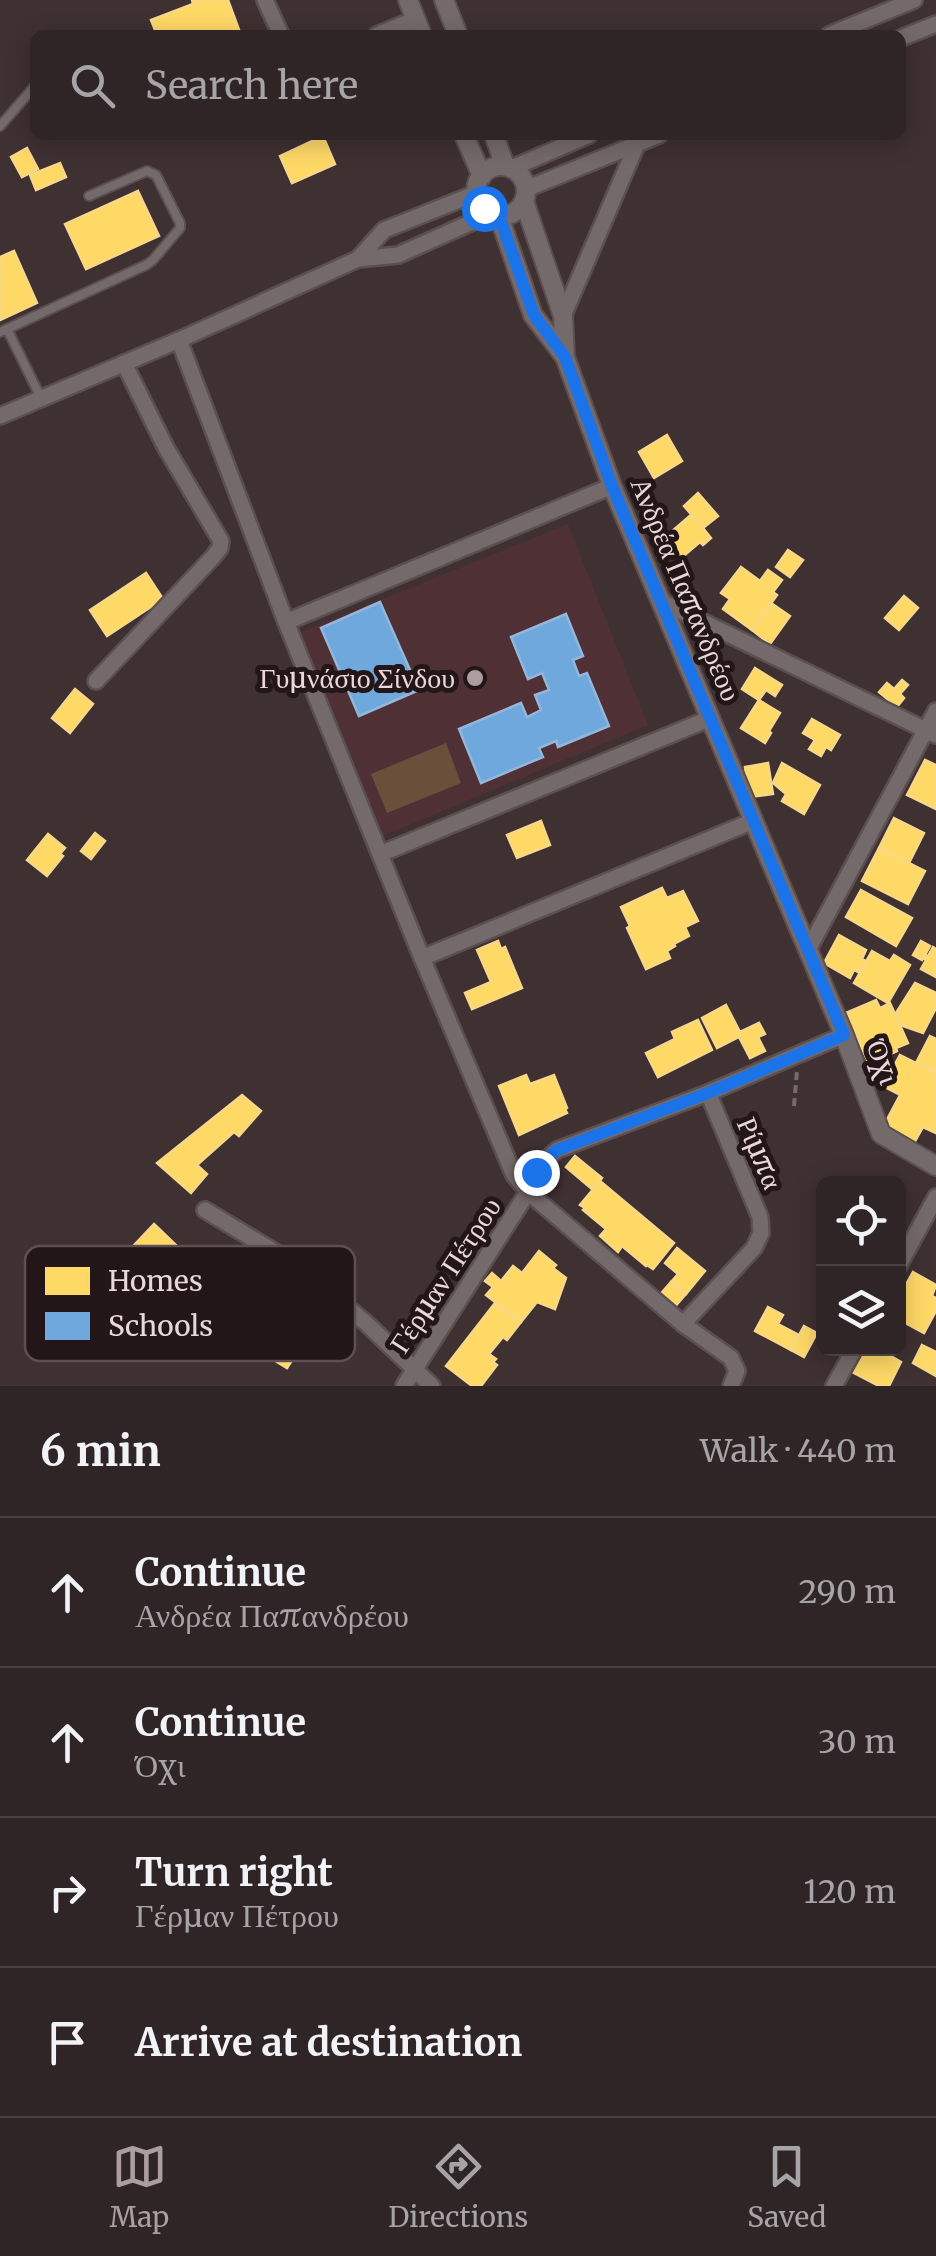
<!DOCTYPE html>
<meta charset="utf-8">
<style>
:root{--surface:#2f2426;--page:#372c2e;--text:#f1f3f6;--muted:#a7a4a7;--line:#4a4143;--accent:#ae9d9f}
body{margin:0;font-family:Merriweather,serif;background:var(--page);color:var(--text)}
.controls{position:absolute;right:30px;bottom:30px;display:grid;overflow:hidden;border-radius:15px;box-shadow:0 5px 25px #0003}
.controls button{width:90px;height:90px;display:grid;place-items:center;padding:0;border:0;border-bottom:2px solid var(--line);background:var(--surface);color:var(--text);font:50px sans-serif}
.stop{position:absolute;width:30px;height:30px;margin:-22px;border:8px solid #1a73e8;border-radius:50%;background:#fff}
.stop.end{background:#1a73e8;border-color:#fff;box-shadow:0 2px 10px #0008}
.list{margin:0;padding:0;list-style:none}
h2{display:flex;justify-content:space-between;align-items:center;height:130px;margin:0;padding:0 40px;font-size:42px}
h2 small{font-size:32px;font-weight:400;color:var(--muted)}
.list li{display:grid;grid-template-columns:65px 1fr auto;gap:30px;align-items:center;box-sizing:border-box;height:150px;padding:0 40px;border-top:2px solid var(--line)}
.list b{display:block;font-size:38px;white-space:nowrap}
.list p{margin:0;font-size:32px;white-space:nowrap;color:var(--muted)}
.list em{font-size:32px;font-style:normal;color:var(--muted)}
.icon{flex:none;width:55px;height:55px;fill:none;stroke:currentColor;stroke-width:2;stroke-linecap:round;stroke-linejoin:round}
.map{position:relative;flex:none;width:936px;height:1386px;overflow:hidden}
.search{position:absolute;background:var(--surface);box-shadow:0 5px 25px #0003;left:30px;right:30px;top:30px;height:110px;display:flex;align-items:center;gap:25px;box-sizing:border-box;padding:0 35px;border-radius:15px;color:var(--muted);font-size:38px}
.sheet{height:730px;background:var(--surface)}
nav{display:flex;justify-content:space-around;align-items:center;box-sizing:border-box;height:140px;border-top:2px solid var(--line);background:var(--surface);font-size:28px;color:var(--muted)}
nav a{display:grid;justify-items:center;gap:5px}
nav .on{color:var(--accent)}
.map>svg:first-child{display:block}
.built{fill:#4f3035}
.green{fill:#6a4f3b}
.homes{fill:#ffd966;stroke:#f8d888;stroke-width:2.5}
.schools{fill:#6fa8dc;stroke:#94b6db;stroke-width:2.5}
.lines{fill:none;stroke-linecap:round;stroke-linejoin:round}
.service-casing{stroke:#5c4f50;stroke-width:12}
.minor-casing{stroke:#5c4f50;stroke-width:20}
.tertiary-casing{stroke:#5c4f50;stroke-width:22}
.path{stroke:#756b6b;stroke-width:4;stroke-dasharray:8 5;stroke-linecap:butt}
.service{stroke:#756a6b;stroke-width:8}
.minor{stroke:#756a6b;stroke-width:15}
.tertiary{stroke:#756a6b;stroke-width:18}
.route{stroke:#1a73e8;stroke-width:12}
.poi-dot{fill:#ae9d9f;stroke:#231618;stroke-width:4}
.labels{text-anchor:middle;stroke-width:10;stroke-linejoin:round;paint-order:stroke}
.street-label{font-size:28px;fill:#e9d7d9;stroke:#231618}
.poi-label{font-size:28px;fill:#e9d7d9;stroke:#231618;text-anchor:end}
.key{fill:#231618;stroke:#5e5052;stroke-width:2.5}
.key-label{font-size:28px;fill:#e9d7d9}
</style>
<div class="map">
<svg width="936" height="1386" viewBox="0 0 936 1386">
<rect width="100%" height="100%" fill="#3f3032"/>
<polygon class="built" points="568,524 648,725 383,836 301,632"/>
<polygon class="green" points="446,743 461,783 387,813 371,774"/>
<g class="homes">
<polygon points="192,0 228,0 241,35 157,35 151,20 193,4"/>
<polygon points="323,136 335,164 292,183 280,156"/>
<polygon points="27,148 38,169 22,177 11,157"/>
<polygon points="60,163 66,177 36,190 30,175"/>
<polygon points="138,191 159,236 86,269 65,224"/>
<polygon points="14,251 37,303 0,320 0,257"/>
<polygon points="667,435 682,461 654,478 639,452"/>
<polygon points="698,493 718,516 703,528 684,506"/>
<polygon points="692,514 711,538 703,545 700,542 680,559 663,539"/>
<polygon points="788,550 803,560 790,577 776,567"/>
<polygon points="741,567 760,581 768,570 782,580 773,592 777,595 752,630 723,609 730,599 721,593"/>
<polygon points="146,573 163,599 107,636 90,610"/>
<polygon points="904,596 918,608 899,630 885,618"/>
<polygon points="771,603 790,616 770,644 752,630"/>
<polygon points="755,668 782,685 775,696 766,690 759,700 742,689"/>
<polygon points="902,680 908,685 900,694 904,698 897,707 879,692 887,683 894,689"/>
<polygon points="75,689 93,704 70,733 52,718"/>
<polygon points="759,700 780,713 769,731 771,733 765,743 741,728"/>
<polygon points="812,719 840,735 831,750 826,747 821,756 809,749 815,740 803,733"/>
<polygon points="925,760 936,765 936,809 907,795"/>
<polygon points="768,763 773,794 749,797 745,767"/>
<polygon points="782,763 820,785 804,814 782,801 786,794 773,783"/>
<polygon points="894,818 924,833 909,863 879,848"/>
<polygon points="541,821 550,845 517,858 507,835"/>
<polygon points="95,833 105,841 91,859 81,851"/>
<polygon points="48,834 65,848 60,854 63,856 47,876 27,860"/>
<polygon points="879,848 925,871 908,904 862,881"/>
<polygon points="662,888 667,898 683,891 698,921 685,927 689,936 674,944 675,946 667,951 670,958 646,969 627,928 630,926 621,907"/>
<polygon points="861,890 912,918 896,946 846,917"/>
<polygon points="839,935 866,950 862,959 866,961 860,973 854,970 850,978 824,963"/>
<polygon points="498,941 501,949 505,947 522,988 472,1009 465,993 491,982 477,950"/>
<polygon points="921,941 930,946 925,955 928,956 933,947 936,949 936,977 921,969 926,960 923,958 922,960 913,955"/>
<polygon points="872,951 890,961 894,955 910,965 888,1003 854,983"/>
<polygon points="915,983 936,993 936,1008 923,1033 900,1025 896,1013"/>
<polygon points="876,1000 880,1008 890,1003 908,1043 896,1048 897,1051 869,1064 846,1013"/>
<polygon points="726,1005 740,1032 759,1023 765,1034 758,1037 765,1051 750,1058 739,1037 717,1048 702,1018"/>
<polygon points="698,1020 712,1050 658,1077 646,1053 675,1039 672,1032"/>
<polygon points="930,1036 936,1039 936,1073 916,1063"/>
<polygon points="900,1055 936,1073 936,1133 923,1127 914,1143 883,1127 900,1095 883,1086"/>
<polygon points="526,1075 530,1084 554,1075 567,1108 565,1109 567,1113 519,1135 499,1086"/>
<polygon points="242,1095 261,1111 239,1136 234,1132 197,1165 207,1174 191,1193 157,1163"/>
<polygon points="575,1156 602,1178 593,1190 566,1167"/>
<polygon points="600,1181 674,1243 653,1269 647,1265 646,1266 622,1246 618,1252 600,1236 606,1229 583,1210 585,1208 580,1205"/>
<polygon points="154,1224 205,1273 174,1306 122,1258"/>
<polygon points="677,1248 705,1271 686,1294 671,1282 678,1274 665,1263"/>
<polygon points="539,1251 556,1265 553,1268 566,1278 555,1309 537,1302 521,1322 486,1295 493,1287 485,1281 492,1273 501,1281 513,1266 522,1273"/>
<polygon points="913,1272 936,1285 932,1296 936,1298 936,1311 924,1333 898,1319 898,1299"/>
<polygon points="671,1282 686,1294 672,1310 657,1298"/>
<polygon points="293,1295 300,1299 296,1305 318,1320 287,1368 269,1357 287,1330 279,1325 285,1315 277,1310 283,1300 287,1303"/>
<polygon points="495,1303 521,1322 507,1340 503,1337 489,1354 496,1359 493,1362 497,1365 481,1386 472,1386 446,1366"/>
<polygon points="768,1307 783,1315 778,1324 799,1335 791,1350 755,1331"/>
<polygon points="804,1326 817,1333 804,1357 791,1350"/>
<polygon points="922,1345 936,1352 936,1376 913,1363"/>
<polygon points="865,1348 877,1348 901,1362 889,1386 879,1386 852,1372"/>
</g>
<g class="schools">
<polygon points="380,602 419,690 359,716 321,628"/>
<polygon points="566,614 583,656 573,660 579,676 587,673 609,726 558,747 556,741 539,748 543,757 481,783 459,729 521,703 527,717 541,710 535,695 549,690 542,673 528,679 511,637"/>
</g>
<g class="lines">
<defs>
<g id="service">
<polyline points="0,126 35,86"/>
<polyline points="7,329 146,265 153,260 180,228 180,223 156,175 147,171 89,196"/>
<polyline points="0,332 7,329 42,400"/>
</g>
<g id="minor">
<polyline points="265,0 281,35"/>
<polyline points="377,35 416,19"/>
<polyline points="829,35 914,0"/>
<polyline points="901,38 936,24"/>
<polyline points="512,168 589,135"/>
<polyline points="526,189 659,135"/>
<polyline points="358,259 384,230 477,193"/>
<polyline points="563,316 637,144"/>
<polyline points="179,340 286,622 422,958 514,1175 528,1192 683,1324 731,1358 737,1371 731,1386"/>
<polyline points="0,416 179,340 358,259 398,255 490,214"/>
<polyline points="662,602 936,735"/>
<polyline points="286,622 612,486"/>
<polyline points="96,681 213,557 220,548 221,541 166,448 124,363"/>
<polyline points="380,854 711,718"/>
<polyline points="808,950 936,711"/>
<polyline points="422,958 753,821"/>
<polyline points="205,1210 293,1263 366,1323 432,1386"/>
<polyline points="898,1267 936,1197"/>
<polyline points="683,1324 754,1248 761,1233 760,1217 708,1093"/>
<path d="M404,1386L528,1192C535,1174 542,1162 557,1150L708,1093L844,1035"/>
<polyline points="834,1386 855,1348"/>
</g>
<g id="tertiary">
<polyline points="408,0 422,35"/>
<polyline points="444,0 458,35"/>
<polyline points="464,135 482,176"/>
<polyline points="494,135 505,166"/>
<circle cx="501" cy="191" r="25"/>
<polyline points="524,201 563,316 565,357 612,486 844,1035 881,1134 936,1166"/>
<polyline points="499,216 533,315 565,357"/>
</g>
</defs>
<use href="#service" class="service-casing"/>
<use href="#minor" class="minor-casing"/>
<use href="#tertiary" class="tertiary-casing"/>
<polyline class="path" points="794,1106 797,1071"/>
<use href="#service" class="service"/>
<use href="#minor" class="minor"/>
<use href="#tertiary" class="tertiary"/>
</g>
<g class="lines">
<polyline class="route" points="484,208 499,216 534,315 565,357 612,486 844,1035 708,1093 557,1150 546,1159 536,1172"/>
</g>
<circle class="poi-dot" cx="475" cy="678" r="10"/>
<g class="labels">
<g class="street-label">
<text transform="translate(686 589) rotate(67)" y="10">Ανδρέα Παπανδρέου</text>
<text transform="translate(883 1062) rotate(70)" y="10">Όχι</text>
<text transform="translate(760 1153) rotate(67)" y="10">Ρίμπα</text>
<text transform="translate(445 1275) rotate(-57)" y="10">Γέρμαν Πέτρου</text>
</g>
<g class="poi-label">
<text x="455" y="688">Γυμνάσιο Σίνδου</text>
</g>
</g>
<rect x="25" y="1246" width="330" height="115" rx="15" class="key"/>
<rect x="45" y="1267" width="45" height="28" fill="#ffd966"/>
<rect x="45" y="1312" width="45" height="28" fill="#6fa8dc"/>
<g class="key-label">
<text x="108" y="1291">Homes</text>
<text x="108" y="1336">Schools</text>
</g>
</svg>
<div class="controls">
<button><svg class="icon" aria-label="locate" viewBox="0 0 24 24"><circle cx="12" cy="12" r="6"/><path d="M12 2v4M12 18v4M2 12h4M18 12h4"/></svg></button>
<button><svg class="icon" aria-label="layers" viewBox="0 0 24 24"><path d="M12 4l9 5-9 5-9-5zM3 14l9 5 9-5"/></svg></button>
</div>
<div class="stop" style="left:484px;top:208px"></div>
<div class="stop end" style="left:536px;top:1172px"></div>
<div class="search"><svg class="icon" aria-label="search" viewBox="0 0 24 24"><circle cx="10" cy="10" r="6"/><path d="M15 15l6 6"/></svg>Search here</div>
</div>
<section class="sheet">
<h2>6 min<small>Walk · 440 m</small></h2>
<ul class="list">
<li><svg class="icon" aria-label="ahead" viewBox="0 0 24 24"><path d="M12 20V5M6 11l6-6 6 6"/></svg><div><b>Continue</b><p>Ανδρέα Παπανδρέου</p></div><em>290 m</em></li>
<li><svg class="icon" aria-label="ahead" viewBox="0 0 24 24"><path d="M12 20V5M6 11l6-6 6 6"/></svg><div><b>Continue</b><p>Όχι</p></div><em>30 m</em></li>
<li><svg class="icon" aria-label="right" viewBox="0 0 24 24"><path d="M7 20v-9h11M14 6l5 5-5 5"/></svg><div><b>Turn right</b><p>Γέρμαν Πέτρου</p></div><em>120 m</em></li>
<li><svg class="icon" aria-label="arrive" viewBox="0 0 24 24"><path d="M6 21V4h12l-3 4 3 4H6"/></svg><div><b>Arrive at destination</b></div></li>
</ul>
</section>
<nav>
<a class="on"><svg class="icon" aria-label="map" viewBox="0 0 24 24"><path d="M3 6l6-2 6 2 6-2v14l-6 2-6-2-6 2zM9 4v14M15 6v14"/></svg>Map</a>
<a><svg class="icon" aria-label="directions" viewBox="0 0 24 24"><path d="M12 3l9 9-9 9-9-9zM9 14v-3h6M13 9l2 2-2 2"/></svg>Directions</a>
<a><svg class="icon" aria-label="saved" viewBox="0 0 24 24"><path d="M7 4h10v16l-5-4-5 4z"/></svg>Saved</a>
</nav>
